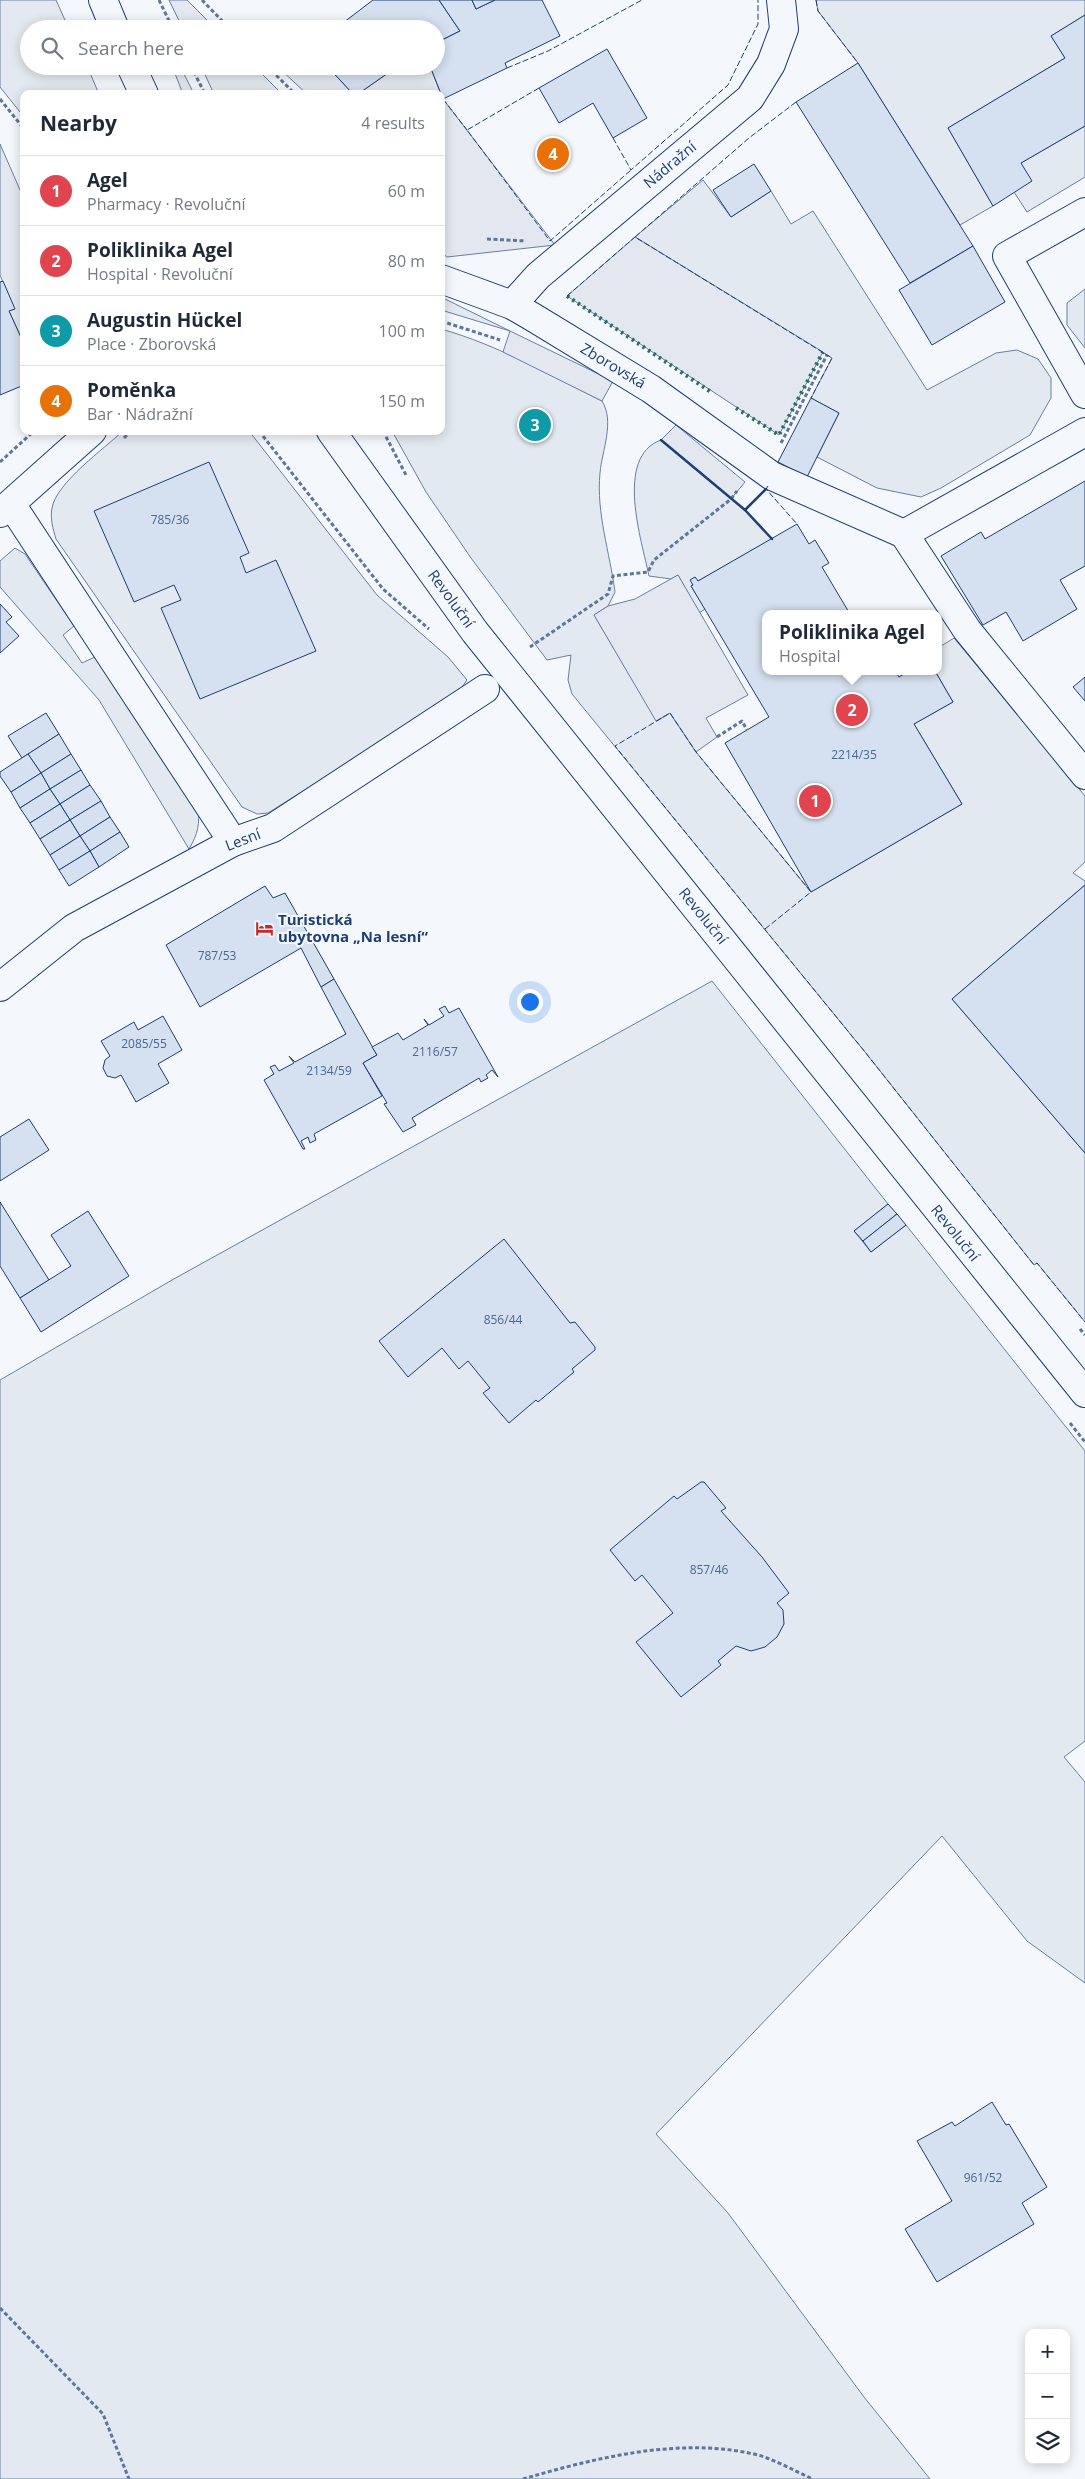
<!DOCTYPE html>
<meta charset="utf-8">
<style>
:root{--surface:#fff;--page:#f6f6f7;--text:#1f2937;--muted:#747a83;--line:#e0e1e3;--accent:#c62828}
body{margin:0;font-family:"Open Sans",sans-serif;background:var(--page);color:var(--text)}
.controls{position:absolute;right:15px;bottom:15px;display:grid;overflow:hidden;border-radius:10px;box-shadow:0 2px 12px #0003}
.controls button{width:45px;height:45px;display:grid;place-items:center;padding:0;border:0;border-bottom:1px solid var(--line);background:var(--surface);color:var(--text);font:25px sans-serif}
.you{position:absolute;left:529px;top:1001px;width:18px;height:18px;margin:-12px;border:4px solid #fff;border-radius:50%;background:#1a73e8;box-shadow:0 0 0 8px #1a73e833}
.badge{display:grid;place-items:center;width:32px;height:32px;border-radius:50%;background:var(--accent);color:#fff;font-size:16px;font-weight:700}
.pin{position:absolute;translate:-50% -50%;border:2px solid #fff;box-shadow:0 1px 5px #0006}
.popup{position:absolute;left:762px;top:610px;width:180px;height:65px;box-sizing:border-box;display:grid;place-content:center;border-radius:10px;background:var(--surface);filter:drop-shadow(0 1px 4px #0005);font-size:16px;white-space:nowrap;color:var(--muted)}
.popup b{font-size:19px;color:var(--text)}
.popup::after{content:'';position:absolute;left:50%;top:100%;margin-left:-10px;border:10px solid transparent;border-top-color:var(--surface)}
.list{margin:0;padding:0;list-style:none}
h2{display:flex;justify-content:space-between;align-items:center;height:65px;margin:0;padding:0 20px;font-size:21px}
h2 small{font-size:16px;font-weight:400;color:var(--muted)}
.list li{display:grid;grid-template-columns:32px 1fr auto;gap:15px;align-items:center;box-sizing:border-box;height:70px;padding:0 20px;border-top:1px solid var(--line)}
.list b{display:block;font-size:19px;white-space:nowrap}
.list p{margin:0;font-size:16px;white-space:nowrap;color:var(--muted)}
.list em{font-size:16px;font-style:normal;color:var(--muted)}
.icon{flex:none;width:28px;height:28px;fill:none;stroke:currentColor;stroke-width:2;stroke-linecap:round;stroke-linejoin:round}
.map{position:relative;flex:none;width:1085px;height:2479px;overflow:hidden}
.search{position:absolute;background:var(--surface);box-shadow:0 2px 12px #0003;left:20px;top:20px;width:425px;height:55px;display:flex;align-items:center;gap:12px;box-sizing:border-box;padding:0 18px;border-radius:28px;color:var(--muted);font-size:19px}
.panel{position:absolute;background:var(--surface);box-shadow:0 2px 12px #0003;left:20px;top:90px;width:425px;height:345px;border-radius:10px}
.map>svg:first-child{display:block}
.green{fill:#e3e9f0;stroke:#687fa3}
.parking{fill:#e3e8f0;stroke:#687fa3}
.building{fill:#d5e0f0;stroke:#1d3f73}
.lines{fill:none;stroke-linecap:round;stroke-linejoin:round}
.minor-casing{stroke:#1d3f73;stroke-width:30}
.major-casing{stroke:#1d3f73;stroke-width:30}
.path{stroke:#5e769c;stroke-width:3;stroke-dasharray:4 2.5;stroke-linecap:butt}
.minor{stroke:#f4f7fb;stroke-width:28}
.major{stroke:#f4f7fb;stroke-width:28}
.hedge{stroke:#2c6c60;stroke-width:4;stroke-dasharray:2.5 4;stroke-linecap:butt}
.fence{stroke:#1d3f73;stroke-width:1;stroke-dasharray:6 2.5;stroke-linecap:butt}
.wall{stroke:#1d3f73;stroke-width:2.5}
.labels{text-anchor:middle;stroke-width:4;stroke-linejoin:round;paint-order:stroke}
.number-label{font-size:12px;fill:#4b6792}
.street-label{font-size:15px;fill:#1d3f73;stroke:#f4f7fb}
.poi-label{font-size:15px;font-weight:bold;fill:#1d3f73;stroke:#f4f7fb;text-anchor:start}
</style>
<div class="map">
<svg width="1085" height="2479" viewBox="0 0 1085 2479">
<rect width="100%" height="100%" fill="#f4f7fb"/>
<g class="green">
<polygon points="0,0 56,0 69,29 29,29 29,66 87,66 99,94 24,94 24,117 0,87"/>
<polygon points="169,0 187,0 216,29 183,29"/>
<polygon points="816,0 1085,0 1085,15 1051,36 1065,58 948,128 993,206 960,225 858,63 818,11"/>
<polygon points="172,66 180,66 194,94 183,94"/>
<polygon points="201,66 254,66 282,94 214,94"/>
<polygon points="1085,126 1085,177 1027,212 1014,192 1021,163"/>
<polygon points="703,180 731,217 771,191 791,224 813,211 927,390 996,353 1017,350 1038,359 1051,378 1051,398 1030,435 941,488 921,497 877,488 817,457 839,413 811,398 832,358 635,237"/>
<polygon points="1085,289 1085,348 1067,325 1067,303"/>
<polygon points="441,297 510,331 441,310"/>
<path d="M441,329C498,345 550,375 602,401C615,422 602,450 600,473C596,513 610,553 615,592L608,606L594,615L657,721L670,713L696,752L811,892L962,804L914,724L953,702L935,671H938V648L954,638L1085,796V862L1073,873L1085,881V885L952,999L1085,1153V1322L1037,1263L1034,1265L865,1052L572,694L568,680L571,655L547,660L471,558L426,492L392,431H441Z"/>
<path d="M123,431H249L377,595L448,657L467,680L457,694L268,813L257,814L242,807L56,539C53,529 50,519 52,508C56,483 105,448 123,431Z"/>
<path d="M661,440L745,510L772,539L698,581L695,577L691,580L693,585L691,586L705,609L699,613L678,575L671,579L649,576C642,541 614,457 661,440Z"/>
<path d="M15,548L25,554L74,626L63,635L82,663L95,657L198,806C200,824 198,834 189,849L99,700L0,587V561Z"/>
<polygon points="712,981 888,1204 854,1231 871,1252 906,1225 1085,1451 1085,1741 1064,1757 1085,1782 1085,1983 1027,1941 942,1836 656,2134 728,2213 864,2397 930,2479 0,2479 0,1380 172,1280"/>
</g>
<g class="parking">
<polygon points="285,66 327,66 353,94 307,94 281,70"/>
<polygon points="398,66 430,66 441,94 358,94"/>
<polygon points="441,94 443,99 555,245 447,257 441,252"/>
<polygon points="0,144 24,199 24,344 9,311 14,309 0,275"/>
<polygon points="635,237 823,352 779,435 567,296"/>
<polygon points="510,331 613,381 602,401 503,352"/>
<polygon points="676,425 745,482 731,499 661,440"/>
<polygon points="678,575 748,695 706,718 717,737 696,752 670,713 656,721 594,615 608,606 635,599"/>
</g>
<g class="building">
<polygon points="373,0 439,0 460,31 436,43 436,29 335,29"/>
<polygon points="439,0 472,0 476,9 495,0 542,0 560,36 505,63 507,68 443,99 430,66 436,66 436,43 460,31"/>
<polygon points="472,0 495,0 476,9"/>
<polygon points="1085,15 1085,126 1021,163 1032,181 993,206 948,128 1065,58 1051,36"/>
<polygon points="607,49 647,118 613,138 593,103 559,123 539,88"/>
<polygon points="858,63 973,246 910,283 796,102"/>
<polygon points="327,66 398,66 358,94 353,94"/>
<polygon points="754,164 771,191 731,217 713,190"/>
<polygon points="973,246 1005,302 932,345 899,290"/>
<polygon points="3,281 15,309 9,311 24,344 24,385 0,395 0,282"/>
<polygon points="811,398 839,413 807,477 778,462"/>
<polygon points="209,462 249,553 240,557 246,573 276,560 316,651 200,699 161,608 181,600 174,585 134,602 94,511"/>
<polygon points="1085,481 1085,566 1060,580 1077,609 1023,641 1006,612 983,625 941,556 981,532 985,539"/>
<polygon points="797,524 809,544 815,540 829,563 822,567 850,614 766,614 766,671 895,671 899,677 909,671 935,671 953,702 914,724 962,804 811,892 725,743 769,717 691,586 693,585 690,580 695,577 698,581"/>
<polygon points="0,604 12,617 6,622 19,636 0,653"/>
<polygon points="1085,677 1085,701 1073,687"/>
<polygon points="46,713 59,734 22,758 8,736"/>
<polygon points="59,734 71,754 41,773 28,754"/>
<polygon points="28,754 41,773 11,792 0,776 0,772"/>
<polygon points="71,754 81,770 50,789 41,773"/>
<polygon points="81,770 90,785 60,804 50,789"/>
<polygon points="41,773 50,789 20,808 11,792"/>
<polygon points="90,785 101,801 70,820 60,804"/>
<polygon points="50,789 60,804 30,823 20,808"/>
<polygon points="101,801 110,817 80,836 70,820"/>
<polygon points="60,804 70,820 40,839 30,823"/>
<polygon points="110,817 120,832 90,851 80,836"/>
<polygon points="70,820 80,836 50,855 40,839"/>
<polygon points="120,832 129,847 99,867 90,851"/>
<polygon points="80,836 90,851 59,870 50,855"/>
<polygon points="90,851 99,867 69,886 59,870"/>
<polygon points="1085,885 1085,1153 952,999"/>
<polygon points="265,886 273,898 285,893 334,979 321,987 301,948 200,1007 166,945"/>
<polygon points="334,979 377,1055 363,1063 382,1096 314,1134 316,1140 310,1143 308,1137 301,1141 305,1149 303,1149 264,1080 274,1074 270,1067 275,1065 279,1071 294,1063 289,1056 295,1062 346,1034 321,987"/>
<polygon points="445,1006 449,1013 459,1008 498,1077 492,1070 486,1075 488,1078 481,1082 479,1078 412,1118 416,1125 403,1132 384,1104 387,1103 363,1063 377,1055 372,1047 398,1033 403,1040 428,1025 424,1019 429,1025 444,1016 439,1009"/>
<polygon points="163,1016 182,1050 158,1064 169,1083 136,1102 121,1075 115,1078 107,1076 103,1068 105,1060 110,1056 101,1041 134,1022 138,1030"/>
<polygon points="29,1119 49,1150 0,1181 0,1137"/>
<polygon points="0,1202 49,1280 20,1298 0,1266"/>
<polygon points="888,1204 897,1214 863,1241 854,1231"/>
<polygon points="88,1211 129,1276 41,1332 20,1298 71,1266 51,1235"/>
<polygon points="897,1214 906,1225 871,1252 863,1241"/>
<polygon points="504,1239 570,1323 575,1322 595,1347 595,1350 572,1369 574,1372 538,1402 536,1400 509,1423 483,1393 490,1388 468,1361 459,1369 442,1348 408,1377 379,1341"/>
<polygon points="701,1482 704,1482 726,1508 721,1511 762,1557 789,1593 777,1603 783,1610 784,1624 777,1637 765,1647 751,1651 736,1646 718,1661 721,1665 681,1697 636,1642 673,1613 642,1575 635,1581 610,1550 674,1496 677,1499"/>
<polygon points="992,2102 1006,2125 1009,2124 1047,2187 1022,2203 1034,2224 937,2282 905,2229 952,2201 917,2141 952,2122 955,2126"/>
</g>
<g class="lines">
<defs>
<g id="minor">
<polyline points="1085,212 1007,256 1085,394"/>
<polyline points="441,279 512,305 531,316 651,389 772,476 904,534 967,630 1085,775"/>
<polyline points="512,305 538,276 750,98 771,64 784,29 781,0"/>
<polyline points="11,504 233,842"/>
<polyline points="0,513 92,431"/>
<polyline points="904,534 1085,432"/>
<polyline points="0,987 74,928 233,842 273,828 485,689"/>
</g>
<g id="major">
<polyline points="103,0 115,29"/>
<polyline points="131,66 144,94"/>
<polyline points="331,431 475,632 1085,1393"/>
</g>
</defs>
<use href="#minor" class="minor-casing"/>
<use href="#major" class="major-casing"/>
<g class="path">
<polyline points="159,0 173,29"/>
<polyline points="202,0 230,29"/>
<polyline points="191,66 205,94"/>
<polyline points="267,66 295,94"/>
<polyline points="0,99 24,129"/>
<polyline points="487,239 526,241"/>
<polyline points="441,321 500,340"/>
<polyline points="259,431 383,589 429,629"/>
<polyline points="383,431 406,475"/>
<polyline points="124,438 131,431"/>
<polyline points="781,443 827,355"/>
<polyline points="0,462 34,431"/>
<polyline points="530,647 608,594 613,576 648,572 654,560 731,499 737,491"/>
<polyline points="717,737 742,721 747,730"/>
<polyline points="1080,1329 1085,1335"/>
<polyline points="1070,1423 1085,1442"/>
<polyline points="0,2308 103,2414 129,2479"/>
<path d="M523,2479C595,2458 675,2438 749,2453C769,2456 794,2471 813,2479"/>
</g>
<use href="#minor" class="minor"/>
<use href="#major" class="major"/>
<g class="hedge">
<polyline points="567,296 711,392"/>
<polyline points="736,408 779,435 823,352"/>
</g>
<g class="fence">
<polyline points="816,0 818,11 858,63"/>
<polyline points="507,68 548,51 642,0"/>
<polyline points="539,88 467,130 550,241 631,170"/>
<polyline points="443,99 467,130"/>
<polyline points="796,102 749,138 635,237 832,358 811,398"/>
<polyline points="613,138 631,170 728,85 758,24 758,0"/>
<polyline points="567,296 635,237"/>
<polyline points="768,486 766,489 797,524"/>
<polyline points="765,929 811,892 696,752 670,713 615,746 865,1052 1034,1265 1037,1263 1085,1322"/>
</g>
<g class="wall">
<polyline points="661,440 745,510 766,489"/>
<polyline points="745,510 772,539"/>
</g>
</g>
<defs>
<symbol id="hotel-bare" viewBox="-9 -9 18 18"><path d="M-6-4.5h1.5V1H6V5H4.5V3h-9V5H-6ZM-4 0a1.8 1.8 0 1 1 3.6 0ZM.5 0V-2.5h3Q6-2.5 6 0Z" fill="#c62828" stroke="#f4f7fb" stroke-width="2.5" paint-order="stroke"/></symbol>
</defs>
<g fill-rule="evenodd">
<use href="#hotel-bare" x="252" y="916" width="25" height="25"/>
</g>
<g class="labels">
<g class="number-label">
<text x="170" y="524">785/36</text>
<text x="854" y="759">2214/35</text>
<text x="217" y="960">787/53</text>
<text x="144" y="1048">2085/55</text>
<text x="435" y="1056">2116/57</text>
<text x="329" y="1075">2134/59</text>
<text x="503" y="1324">856/44</text>
<text x="709" y="1574">857/46</text>
<text x="983" y="2182">961/52</text>
</g>
<g class="street-label">
<text transform="translate(670 165) rotate(-40)" y="5">Nádražní</text>
<text transform="translate(613 366) rotate(31)" y="5">Zborovská</text>
<text transform="translate(451 599) rotate(54)" y="5">Revoluční</text>
<text transform="translate(243 840) rotate(-21)" y="5">Lesní</text>
<text transform="translate(703 916) rotate(51)" y="5">Revoluční</text>
<text transform="translate(955 1233) rotate(51)" y="5">Revoluční</text>
</g>
<g class="poi-label">
<text x="278" y="925">Turistická<tspan x="278" dy="17">ubytovna „Na lesní“</tspan></text>
</g>
</g>
</svg>
<div class="controls">
<button>+</button>
<button>−</button>
<button><svg class="icon" aria-label="layers" viewBox="0 0 24 24"><path d="M12 4l9 5-9 5-9-5zM3 14l9 5 9-5"/></svg></button>
</div>
<div class="you"></div>
<div class="pin badge" style="left:815px;top:801px;background:#e0444e">1</div>
<div class="pin badge" style="left:852px;top:710px;background:#e0444e">2</div>
<div class="popup"><b>Poliklinika Agel</b>Hospital</div>
<div class="pin badge" style="left:535px;top:425px;background:#0f9aa8">3</div>
<div class="pin badge" style="left:553px;top:154px;background:#e8710a">4</div>
<div class="search"><svg class="icon" aria-label="search" viewBox="0 0 24 24"><circle cx="10" cy="10" r="6"/><path d="M15 15l6 6"/></svg>Search here</div>
<section class="panel">
<h2>Nearby<small>4 results</small></h2>
<ul class="list">
<li><span class="badge" style="background:#e0444e">1</span><div><b>Agel</b><p>Pharmacy · Revoluční</p></div><em>60 m</em></li>
<li><span class="badge" style="background:#e0444e">2</span><div><b>Poliklinika Agel</b><p>Hospital · Revoluční</p></div><em>80 m</em></li>
<li><span class="badge" style="background:#0f9aa8">3</span><div><b>Augustin Hückel</b><p>Place · Zborovská</p></div><em>100 m</em></li>
<li><span class="badge" style="background:#e8710a">4</span><div><b>Poměnka</b><p>Bar · Nádražní</p></div><em>150 m</em></li>
</ul>
</section>
</div>
